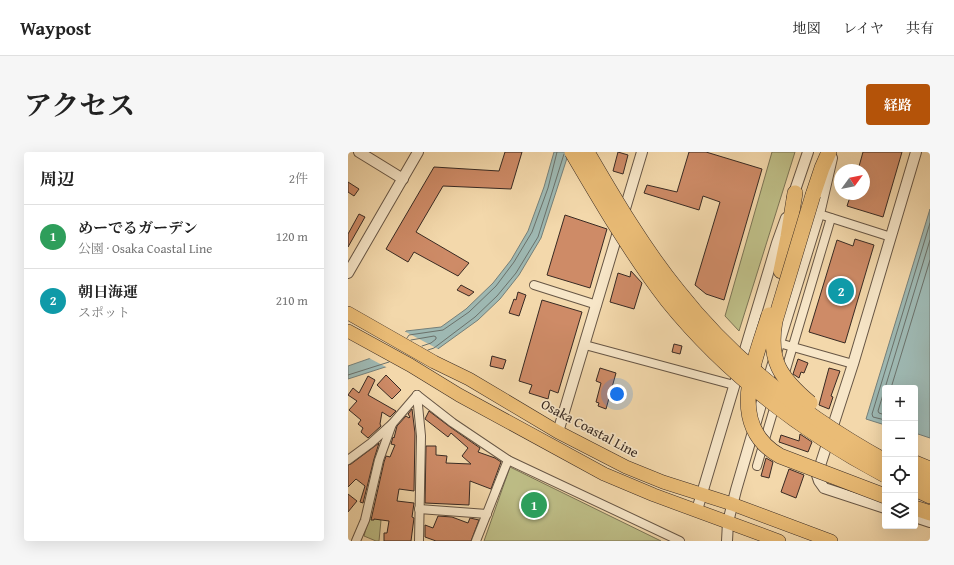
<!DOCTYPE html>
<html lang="ja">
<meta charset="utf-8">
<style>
:root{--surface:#fff;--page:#f6f6f6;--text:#222;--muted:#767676;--line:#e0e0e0;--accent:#b45309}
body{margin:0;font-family:"Gentium Book Plus","Noto Serif JP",serif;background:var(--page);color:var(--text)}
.controls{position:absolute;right:12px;bottom:12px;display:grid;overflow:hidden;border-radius:4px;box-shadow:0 4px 16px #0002}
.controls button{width:36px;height:36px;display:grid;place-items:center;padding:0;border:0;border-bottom:1px solid var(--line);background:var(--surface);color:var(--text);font:20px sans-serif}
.compass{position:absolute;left:486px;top:12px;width:36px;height:36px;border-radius:50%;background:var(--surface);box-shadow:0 4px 16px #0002;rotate:57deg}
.you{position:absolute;left:269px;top:242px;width:14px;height:14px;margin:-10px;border:3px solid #fff;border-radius:50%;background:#1a73e8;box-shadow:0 0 0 6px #1a73e833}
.badge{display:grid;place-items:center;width:26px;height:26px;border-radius:50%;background:var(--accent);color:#fff;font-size:13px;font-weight:700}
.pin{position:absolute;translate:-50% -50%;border:2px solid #fff;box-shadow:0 1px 4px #0006}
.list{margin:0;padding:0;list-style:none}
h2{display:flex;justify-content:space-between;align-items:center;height:52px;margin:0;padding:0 16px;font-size:17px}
h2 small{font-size:13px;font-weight:400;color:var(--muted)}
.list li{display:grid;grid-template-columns:26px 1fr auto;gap:12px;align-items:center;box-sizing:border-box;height:64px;padding:0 16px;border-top:1px solid var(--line)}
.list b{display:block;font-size:15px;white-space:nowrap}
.list p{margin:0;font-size:13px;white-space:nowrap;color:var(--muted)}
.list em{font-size:13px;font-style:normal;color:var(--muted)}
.icon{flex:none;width:22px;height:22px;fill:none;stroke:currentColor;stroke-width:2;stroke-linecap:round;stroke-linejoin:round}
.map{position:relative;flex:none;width:582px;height:389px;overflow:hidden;border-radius:4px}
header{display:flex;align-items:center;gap:24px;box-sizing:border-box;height:56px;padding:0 20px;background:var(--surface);border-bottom:1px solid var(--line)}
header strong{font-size:19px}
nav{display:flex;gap:22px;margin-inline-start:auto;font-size:14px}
.intro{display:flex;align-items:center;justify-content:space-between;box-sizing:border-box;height:96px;padding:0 24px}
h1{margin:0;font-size:28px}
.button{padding:10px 18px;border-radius:4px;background:var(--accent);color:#fff;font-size:14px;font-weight:700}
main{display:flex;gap:24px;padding:0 24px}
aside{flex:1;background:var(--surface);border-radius:4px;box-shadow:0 4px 16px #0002}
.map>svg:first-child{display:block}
.green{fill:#bebe87;stroke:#7b7455}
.water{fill:#9eb8b2;stroke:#757f79}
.pier{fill:#f3d8ab}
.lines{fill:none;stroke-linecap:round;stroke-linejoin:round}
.shore{stroke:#6b716a;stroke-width:1}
.building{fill:#ce8b67;stroke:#382a23}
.minor-casing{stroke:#675645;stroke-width:10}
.tertiary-casing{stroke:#675645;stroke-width:12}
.primary-casing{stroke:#382a23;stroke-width:14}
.motorway-casing{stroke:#382a23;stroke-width:16}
.minor{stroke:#f7e6c8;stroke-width:8}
.tertiary{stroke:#f7e6c8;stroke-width:10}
.primary{stroke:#eabc76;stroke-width:13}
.motorway{stroke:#eabc76;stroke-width:15}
.motorway-bridge-casing{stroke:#382a23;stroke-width:16;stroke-linecap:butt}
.motorway-bridge{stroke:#eabc76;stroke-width:15}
.labels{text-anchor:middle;stroke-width:3.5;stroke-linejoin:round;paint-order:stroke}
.street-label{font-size:14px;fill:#382a23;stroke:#f7e6c8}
</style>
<header>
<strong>Waypost</strong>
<nav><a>地図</a><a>レイヤ</a><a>共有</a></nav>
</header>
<div class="intro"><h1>アクセス</h1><a class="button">経路</a></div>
<main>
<aside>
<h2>周辺<small>2件</small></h2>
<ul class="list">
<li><span class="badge" style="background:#2e9e5b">1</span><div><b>めーでるガーデン</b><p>公園 · Osaka Coastal Line</p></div><em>120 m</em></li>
<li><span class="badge" style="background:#0f9aa8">2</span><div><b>朝日海運</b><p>スポット</p></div><em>210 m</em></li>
</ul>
</aside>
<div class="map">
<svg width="582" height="389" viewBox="0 0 582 389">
<rect width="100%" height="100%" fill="#f3d8ab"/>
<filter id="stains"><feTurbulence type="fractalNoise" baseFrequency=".005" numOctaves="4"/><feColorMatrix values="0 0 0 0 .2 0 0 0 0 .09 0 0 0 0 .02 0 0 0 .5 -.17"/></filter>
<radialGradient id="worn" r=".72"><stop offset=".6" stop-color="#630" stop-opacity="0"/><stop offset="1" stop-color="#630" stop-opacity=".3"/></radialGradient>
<g class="green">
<polygon points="424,0 447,0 391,179 377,164"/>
<polygon points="162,315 313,389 136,389"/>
<polygon points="21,365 33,368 31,389 28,389 16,384"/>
</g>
<g class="water">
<polygon points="206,0 221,0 193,86 171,123 152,147 130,168 87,199 0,227 0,214 46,198 58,179 93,175 118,157 145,131 163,108 180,79 196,35"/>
<polygon points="582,57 582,286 567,281 567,236 537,236 537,273 518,267"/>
</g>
<polygon class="pier" points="56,179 92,198 88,201 67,207 40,216 19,205 46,196"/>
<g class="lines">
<g class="shore">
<polyline points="59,186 61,183 95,178 121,160 148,134 166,110 184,80 200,36 209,0"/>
<polyline points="63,188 86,184 88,185 88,187 83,191 74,194"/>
<polyline points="80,198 86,196 127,165 149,144 168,121 190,85 216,2"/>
<polyline points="0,223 41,210"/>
<polyline points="543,236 582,108"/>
<polyline points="537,263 531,261 530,259 582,88"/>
<polyline points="537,268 525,265 524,262 582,71"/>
</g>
</g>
<g class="building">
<polygon points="157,0 174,0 163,37 95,34 68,80 121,111 110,124 66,100 60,110 38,97 86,15 151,19"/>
<polygon points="270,0 280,3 275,22 265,19"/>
<polygon points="341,0 358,0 414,17 376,148 358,142 347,133 372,50 355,44 351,58 296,41 299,33 329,40"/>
<polygon points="515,0 554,0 535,65 499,54 503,42 516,42 516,18 510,18"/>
<polygon points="0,30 11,37 6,44 0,40"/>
<polygon points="11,62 17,65 0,95 0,82"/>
<polygon points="217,63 259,77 242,136 199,123"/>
<polygon points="507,87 526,93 497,191 461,180 489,88 505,94"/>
<polygon points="283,119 294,131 286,157 262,150 270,121 282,125"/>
<polygon points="113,133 126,140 121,144 109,138"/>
<polygon points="170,140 178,143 171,164 161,161 166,147 168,148"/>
<polygon points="194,148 234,160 210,241 202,238 200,247 181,241 184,233 171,229"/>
<polygon points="326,192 334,194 332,202 324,200"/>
<polygon points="144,204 158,208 155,217 142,214"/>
<polygon points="450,207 460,211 456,221 453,220 451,226 445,222"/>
<polygon points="252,216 268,221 258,257 250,254 251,251 248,250 253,231 248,229"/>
<polygon points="481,216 492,219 483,244 485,245 481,257 471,253"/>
<polygon points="38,223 53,238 44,247 29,233"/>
<polygon points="20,224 27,228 20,243 48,259 42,265 34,260 32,272 33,274 20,286 13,280 15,276 10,272 13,268 1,258 9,249 0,243 5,236 11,241"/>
<polygon points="64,257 67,281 66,339 51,337 49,349 66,351 64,365 66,366 63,389 36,389 36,381 39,381 41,369 26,367 26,368 23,368 36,310 38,304 42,305 47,293 43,292 45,285 46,286 49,274 58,264 61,266 62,265 60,262"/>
<polygon points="81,259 102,275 132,296 130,300 147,306 153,310 143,337 122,329 121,353 77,351 78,294 88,294 88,303 99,304 98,311 123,312 114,304 120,296 103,281 100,285 77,267"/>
<polygon points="452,282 464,290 460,300 431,290 433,283 451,289"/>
<polygon points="31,291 26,307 15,351 12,350 17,334 8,327 0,335 0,313 3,312"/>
<polygon points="418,306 425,310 421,326 413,324"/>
<polygon points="441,317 456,323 448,346 433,340"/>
<polygon points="0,342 9,349 0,360"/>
<polygon points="90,364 104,365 120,371 122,366 131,368 123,389 88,389 77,385 77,373 85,376"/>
</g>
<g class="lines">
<defs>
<g id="minor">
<polyline points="471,62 543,85"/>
<polyline points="186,133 249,153"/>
<polyline points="431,191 505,212"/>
<polyline points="237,193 386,233"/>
<polyline points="436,224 483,66"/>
<polyline points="69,243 105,271 160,308 332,389"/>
<polyline points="69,243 73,284 71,389"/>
<polyline points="0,308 23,291 44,272 69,243"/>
<polyline points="409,314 428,250"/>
<polyline points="71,357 139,362"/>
<polyline points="8,389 17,368 31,308 44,272"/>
<polyline points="128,389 160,308"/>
</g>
<g id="tertiary">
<polyline points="11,0 55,27"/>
<polyline points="444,47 460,0"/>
<polyline points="0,121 70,0"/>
<polyline points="210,280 294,0"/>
<polyline points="537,356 476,336 471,329 469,323 505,212 568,0"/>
<polyline points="349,358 429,91 438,66"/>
<polyline points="567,365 582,370"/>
<polyline points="379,389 380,370 388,338 431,191 471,62 484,6"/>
</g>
<g id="primary">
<polyline points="0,161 86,210 121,227 210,280 278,315 315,330 384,352 483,389"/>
<polyline points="0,179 62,213 111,243 256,322 306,343 431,389"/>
</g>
<g id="motorway">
<polyline points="465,43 474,16 481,0"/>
<polyline points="433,119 440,85 447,41"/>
<polyline points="567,311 582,317"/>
<polyline points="567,323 582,330"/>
<polyline points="567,337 582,344"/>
<polyline points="567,356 582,361"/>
</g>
</defs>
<use href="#minor" class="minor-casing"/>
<use href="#tertiary" class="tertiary-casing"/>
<use href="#primary" class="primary-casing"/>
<use href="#motorway" class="motorway-casing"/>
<use href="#minor" class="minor"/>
<use href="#tertiary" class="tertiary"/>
<use href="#primary" class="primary"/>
<use href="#motorway" class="motorway"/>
<defs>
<g id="motorway-bridge">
<path d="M224,0C254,51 283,101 319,148C378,221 454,279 537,323"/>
<path d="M239,0C267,48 295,96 330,139C385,209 459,266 537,309"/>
<path d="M421,163C407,209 377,273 432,304L537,344"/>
<path d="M462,251C432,226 420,208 427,169L465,43"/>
</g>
</defs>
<use href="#motorway-bridge" class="motorway-bridge-casing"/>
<use href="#motorway-bridge" class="motorway-bridge"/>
</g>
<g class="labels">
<g class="street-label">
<text transform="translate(242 276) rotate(28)" y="5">Osaka Coastal Line</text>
</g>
</g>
<rect width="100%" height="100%" filter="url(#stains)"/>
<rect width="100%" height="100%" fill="url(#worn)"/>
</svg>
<div class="controls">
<button>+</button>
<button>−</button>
<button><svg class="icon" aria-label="locate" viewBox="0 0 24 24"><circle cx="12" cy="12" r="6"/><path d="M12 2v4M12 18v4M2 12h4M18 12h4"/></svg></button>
<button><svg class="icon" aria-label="layers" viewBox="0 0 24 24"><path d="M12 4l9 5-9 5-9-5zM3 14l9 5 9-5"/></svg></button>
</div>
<svg class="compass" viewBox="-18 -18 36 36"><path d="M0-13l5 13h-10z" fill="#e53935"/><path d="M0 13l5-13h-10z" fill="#767676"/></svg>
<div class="you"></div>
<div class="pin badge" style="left:186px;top:353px;background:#2e9e5b">1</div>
<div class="pin badge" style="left:493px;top:139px;background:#0f9aa8">2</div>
</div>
</main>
